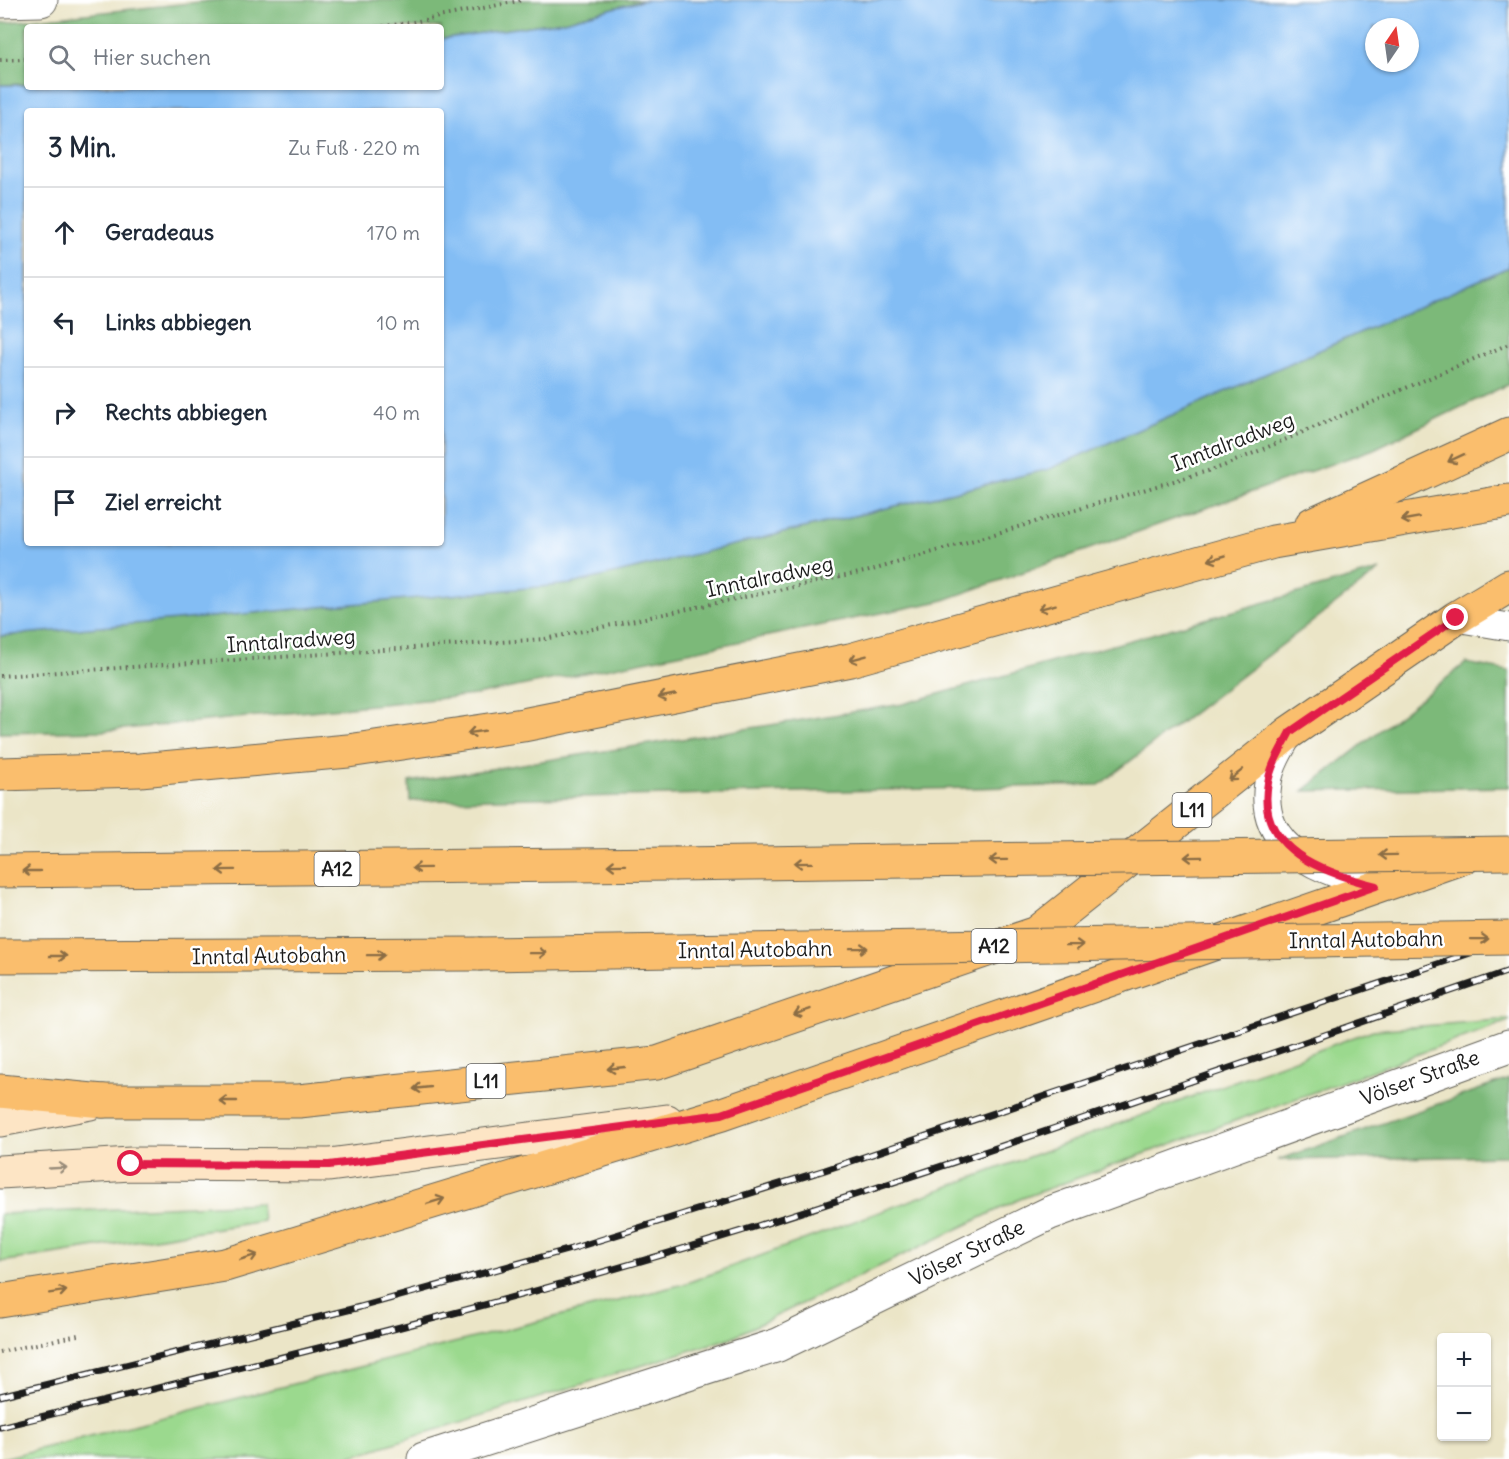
<!DOCTYPE html>
<html lang="de">
<meta charset="utf-8">
<style>
:root{--surface:#fff;--page:#f6f6f7;--text:#1f2937;--muted:#747a83;--line:#e0e1e3}
body{margin:0;font-family:Delius,sans-serif;background:var(--page);color:var(--text)}
.controls{position:absolute;right:18px;bottom:18px;display:grid;overflow:hidden;border-radius:6px;box-shadow:0 2px 4px #0004}
.controls button{width:54px;height:54px;display:grid;place-items:center;padding:0;border:0;border-bottom:2px solid var(--line);background:var(--surface);color:var(--text);font:30px sans-serif}
.compass{position:absolute;left:1365px;top:18px;width:54px;height:54px;border-radius:50%;background:var(--surface);box-shadow:0 2px 4px #0004;rotate:13deg}
.stop{position:absolute;width:18px;height:18px;margin:-14px;border:4px solid #e11d48;border-radius:50%;background:#fff}
.stop.end{background:#e11d48;border-color:#fff;box-shadow:0 2px 6px #0008}
.list{margin:0;padding:0;list-style:none}
h2{display:flex;justify-content:space-between;align-items:center;height:78px;margin:0;padding:0 24px;font-size:26px}
h2 small{font-size:20px;font-weight:400;color:var(--muted)}
.list li{display:grid;grid-template-columns:39px 1fr auto;gap:18px;align-items:center;box-sizing:border-box;height:90px;padding:0 24px;border-top:2px solid var(--line)}
.list b{display:block;font-size:22px;white-space:nowrap}
.list em{font-size:20px;font-style:normal;color:var(--muted)}
.icon{flex:none;width:33px;height:33px;fill:none;stroke:currentColor;stroke-width:2;stroke-linecap:round;stroke-linejoin:round}
.map{position:relative;flex:none;width:1509px;height:1459px;overflow:hidden}
.search{position:absolute;background:var(--surface);box-shadow:0 2px 4px #0004;left:24px;top:24px;width:420px;height:66px;display:flex;align-items:center;gap:15px;box-sizing:border-box;padding:0 21px;border-radius:6px;color:var(--muted);font-size:22px}
.panel{position:absolute;background:var(--surface);box-shadow:0 2px 4px #0004;left:24px;top:108px;width:420px;height:438px;border-radius:6px}
.map>svg:first-child{display:block}
.green{fill:#9bd98e;stroke:#5c7a55;stroke-width:1.5}
.forest{fill:#7cb979;stroke:#4c6a4a;stroke-width:1.5}
.water{fill:#83bdf4;stroke:#506c88;stroke-width:1.5;fill-rule:evenodd}
.lines{fill:none;stroke-linecap:round;stroke-linejoin:round}
.lane-casing{stroke:#646258;stroke-width:29}
.street-casing{stroke:#646258;stroke-width:35}
.secondary-casing{stroke:#646258;stroke-width:35}
.primary-casing{stroke:#646258;stroke-width:35}
.highway-casing{stroke:#646258;stroke-width:35}
.path{stroke:#646258;stroke-width:4;stroke-dasharray:1.5 4.5;stroke-linecap:butt}
.lane{stroke:#fff;stroke-width:27}
.street{stroke:#fff;stroke-width:33}
.secondary{stroke:#fde5c5;stroke-width:33}
.primary{stroke:#fabe6d;stroke-width:33}
.highway{stroke:#fabe6d;stroke-width:33}
.rail-casing{stroke:#1c1c1c;stroke-width:7}
.rail{stroke:#fff;stroke-width:4.5;stroke-dasharray:14;stroke-linecap:butt}
.highway-bridge-casing{stroke:#646258;stroke-width:35;stroke-linecap:butt}
.highway-bridge{stroke:#fabe6d;stroke-width:33}
.oneway{stroke:#8b6d44}
.oneway2{stroke:#988b79}
.route{stroke:#e11d48;stroke-width:8}
.labels{text-anchor:middle;stroke-width:5;stroke-linejoin:round;paint-order:stroke}
.shield{fill:#fff;stroke:#606060;stroke-width:1.5}
.shield-label{font-size:20px;font-weight:bold;fill:#1c1c1c}
.street-label{font-size:21px;fill:#1c1c1c;stroke:#fff}
</style>
<div class="map">
<svg width="1509" height="1459" viewBox="0 0 1509 1459">
<rect width="100%" height="100%" fill="#fff"/>
<filter id="ink" filterUnits="userSpaceOnUse"><feTurbulence type="fractalNoise" baseFrequency=".0167" numOctaves="2"/><feDisplacementMap in="SourceGraphic" scale="12" xChannelSelector="R" yChannelSelector="G"/><feConvolveMatrix kernelMatrix="1 2 1 2 8 2 1 2 1" color-interpolation-filters="sRGB"/></filter>
<filter id="wash" filterUnits="userSpaceOnUse"><feTurbulence type="fractalNoise" baseFrequency=".008" numOctaves="4" result="noise"/><feDisplacementMap in="SourceGraphic" scale="24" xChannelSelector="R" yChannelSelector="G"/><feGaussianBlur stdDeviation="1.35" result="paint"/><feColorMatrix in="noise" values="0 0 0 0 0 0 0 0 0 0 0 0 0 0 0 0 0 1.4 0 .05"/><feComposite in="paint" operator="in"/></filter>
<g filter="url(#wash)">
<rect width="100%" height="100%" fill="#ebe5c7"/>
<g class="green">
<polygon points="1509,1019 1509,1021 1020,1199 730,1338 343,1459 0,1459 684,1284 1373,1030"/>
<polygon points="261,1203 263,1221 0,1262 0,1214"/>
</g>
<g class="forest">
<polygon points="218,0 645,0 564,21 441,39 441,27 27,27 27,84 0,85 0,23"/>
<polygon points="1509,267 1509,384 1374,449 941,601 476,695 103,731 0,733 0,636 571,584 1049,469"/>
<polygon points="1380,570 1099,785 410,801 409,782 903,704"/>
<polygon points="1466,663 1509,671 1509,787 1303,791"/>
<polygon points="1509,1079 1509,1156 1278,1160"/>
</g>
<path class="water" d="M645,0H1509V267L1049,469L571,584L0,636V85L441,87V39L564,21ZM1374,27H1410V63H1374ZM27,111H441V543H27Z"/>
</g>
<g filter="url(#ink)">
<g class="lines">
<defs>
<g id="lane">
<polyline points="1456,618 1509,627"/>
<path d="M1290,733C1281,748 1270,766 1268,783C1257,851 1324,872 1376,886"/>
</g>
<g id="street">
<polyline points="0,1 41,0"/>
<polyline points="424,1459 778,1345 1050,1213 1509,1046"/>
</g>
<g id="secondary">
<polyline points="0,1120 90,1103"/>
<polyline points="0,1172 131,1164 329,1165 667,1121"/>
</g>
<g id="primary">
<polyline points="103,1101 299,1101 657,1063 1037,933 1290,732 1456,618 1509,586"/>
<polyline points="0,1301 225,1265 722,1114 1467,856"/>
</g>
<g id="highway">
<polyline points="1312,524 1509,434"/>
<polyline points="0,774 140,770 348,751 523,725 850,660 1273,542 1509,501"/>
<polyline points="0,871 674,864"/>
<polyline points="0,956 479,954"/>
<polyline points="0,1091 103,1101"/>
</g>
</defs>
<use href="#lane" class="lane-casing"/>
<use href="#street" class="street-casing"/>
<use href="#secondary" class="secondary-casing"/>
<use href="#primary" class="primary-casing"/>
<use href="#highway" class="highway-casing"/>
<g class="path">
<polyline points="377,27 409,23 523,0"/>
<polyline points="0,60 27,59"/>
<polyline points="0,676 545,639 869,571 1221,467 1509,344"/>
<polyline points="0,1352 78,1335"/>
</g>
<use href="#lane" class="lane"/>
<use href="#street" class="street"/>
<use href="#secondary" class="secondary"/>
<use href="#primary" class="primary"/>
<use href="#highway" class="highway"/>
<defs>
<g id="rail">
<polyline points="0,1396 360,1307 571,1249 825,1170 1509,940"/>
<path d="M0,1427C251,1365 504,1305 751,1228C1005,1148 1257,1058 1509,971"/>
</g>
</defs>
<use href="#rail" class="rail-casing"/>
<use href="#rail" class="rail"/>
<defs>
<g id="highway-bridge">
<polyline points="674,864 1509,853"/>
<polyline points="479,954 1509,938"/>
</g>
</defs>
<use href="#highway-bridge" class="highway-bridge-casing"/>
<use href="#highway-bridge" class="highway-bridge"/>
</g>
<defs><path id="oneway-shaft" d="M-6 0H5M1.5-3L5.5 0L1.5 3" fill="none" stroke-width="1.6" stroke-linecap="round" stroke-linejoin="round" transform="scale(1.5)"/></defs>
<g class="oneway">
<use href="#oneway-shaft" transform="translate(1456 458) rotate(155)"/>
<use href="#oneway-shaft" transform="translate(1410 519) rotate(170)"/>
<use href="#oneway-shaft" transform="translate(1217 558) rotate(164)"/>
<use href="#oneway-shaft" transform="translate(1047 607) rotate(165)"/>
<use href="#oneway-shaft" transform="translate(858 658) rotate(165)"/>
<use href="#oneway-shaft" transform="translate(667 696) rotate(169)"/>
<use href="#oneway-shaft" transform="translate(476 732) rotate(171)"/>
<use href="#oneway-shaft" transform="translate(1236 775) rotate(141)"/>
<use href="#oneway-shaft" transform="translate(1388 855) rotate(179)"/>
<use href="#oneway-shaft" transform="translate(1193 857) rotate(179)"/>
<use href="#oneway-shaft" transform="translate(998 860) rotate(179)"/>
<use href="#oneway-shaft" transform="translate(803 863) rotate(179)"/>
<use href="#oneway-shaft" transform="translate(616 865) rotate(179)"/>
<use href="#oneway-shaft" transform="translate(421 868) rotate(179)"/>
<use href="#oneway-shaft" transform="translate(226 870) rotate(179)"/>
<use href="#oneway-shaft" transform="translate(31 871) rotate(180)"/>
<use href="#oneway-shaft" transform="translate(1480 939) rotate(-1)"/>
<use href="#oneway-shaft" transform="translate(1075 945) rotate(-1)"/>
<use href="#oneway-shaft" transform="translate(859 948) rotate(-1)"/>
<use href="#oneway-shaft" transform="translate(538 953) rotate(-1)"/>
<use href="#oneway-shaft" transform="translate(376 955) rotate(-1)"/>
<use href="#oneway-shaft" transform="translate(58 956)"/>
<use href="#oneway-shaft" transform="translate(802 1012) rotate(161)"/>
<use href="#oneway-shaft" transform="translate(616 1068) rotate(174)"/>
<use href="#oneway-shaft" transform="translate(422 1088) rotate(174)"/>
<use href="#oneway-shaft" transform="translate(228 1101) rotate(180)"/>
<use href="#oneway-shaft" transform="translate(436 1201) rotate(-17)"/>
<use href="#oneway-shaft" transform="translate(249 1257) rotate(-17)"/>
<use href="#oneway-shaft" transform="translate(58 1292) rotate(-9)"/>
</g>
<use class="oneway2" href="#oneway-shaft" transform="translate(58 1168) rotate(-3)"/>
</g>
<g class="lines" filter="url(#ink)">
<path class="route" d="M131,1164L329,1165L722,1114L1376,886C1325,873 1255,850 1268,783C1271,764 1282,748 1290,732L1456,618"/>
</g>
<g class="labels">
<g class="shield">
<rect x="1172.5" y="793" width="39" height="34" rx="4.5"/>
<rect x="314.5" y="852" width="45" height="34" rx="4.5"/>
<rect x="971.5" y="929" width="45" height="34" rx="4.5"/>
<rect x="466.5" y="1064" width="39" height="34" rx="4.5"/>
</g>
<g class="shield-label">
<text x="1192" y="817">L11</text>
<text x="337" y="876">A12</text>
<text x="994" y="953">A12</text>
<text x="486" y="1088">L11</text>
</g>
<g class="street-label">
<text transform="translate(1233 442) rotate(-21)" y="7">Inntalradweg</text>
<text transform="translate(770 577) rotate(-12)" y="7">Inntalradweg</text>
<text transform="translate(291 641) rotate(-4)" y="7">Inntalradweg</text>
<text transform="translate(1366 940) rotate(-1)" y="7">Inntal Autobahn</text>
<text transform="translate(755 950) rotate(-1)" y="7">Inntal Autobahn</text>
<text transform="translate(269 956) rotate(-1)" y="7">Inntal Autobahn</text>
<text transform="translate(1420 1078) rotate(-20)" y="7">Völser Straße</text>
<text transform="translate(967 1253) rotate(-26)" y="7">Völser Straße</text>
</g>
</g>
</svg>
<div class="controls">
<button>+</button>
<button>−</button>
</div>
<svg class="compass" viewBox="-18 -18 36 36"><path d="M0-13l5 13h-10z" fill="#e53935"/><path d="M0 13l5-13h-10z" fill="#747a83"/></svg>
<div class="stop" style="left:131px;top:1164px"></div>
<div class="stop end" style="left:1456px;top:618px"></div>
<div class="search"><svg class="icon" aria-label="search" viewBox="0 0 24 24"><circle cx="10" cy="10" r="6"/><path d="M15 15l6 6"/></svg>Hier suchen</div>
<section class="panel">
<h2>3 Min.<small>Zu Fuß · 220 m</small></h2>
<ul class="list">
<li><svg class="icon" aria-label="ahead" viewBox="0 0 24 24"><path d="M12 20V5M6 11l6-6 6 6"/></svg><div><b>Geradeaus</b></div><em>170 m</em></li>
<li><svg class="icon" aria-label="left" viewBox="0 0 24 24"><path d="M17 20v-9H6M10 6l-5 5 5 5"/></svg><div><b>Links abbiegen</b></div><em>10 m</em></li>
<li><svg class="icon" aria-label="right" viewBox="0 0 24 24"><path d="M7 20v-9h11M14 6l5 5-5 5"/></svg><div><b>Rechts abbiegen</b></div><em>40 m</em></li>
<li><svg class="icon" aria-label="arrive" viewBox="0 0 24 24"><path d="M6 21V4h12l-3 4 3 4H6"/></svg><div><b>Ziel erreicht</b></div></li>
</ul>
</section>
</div>
